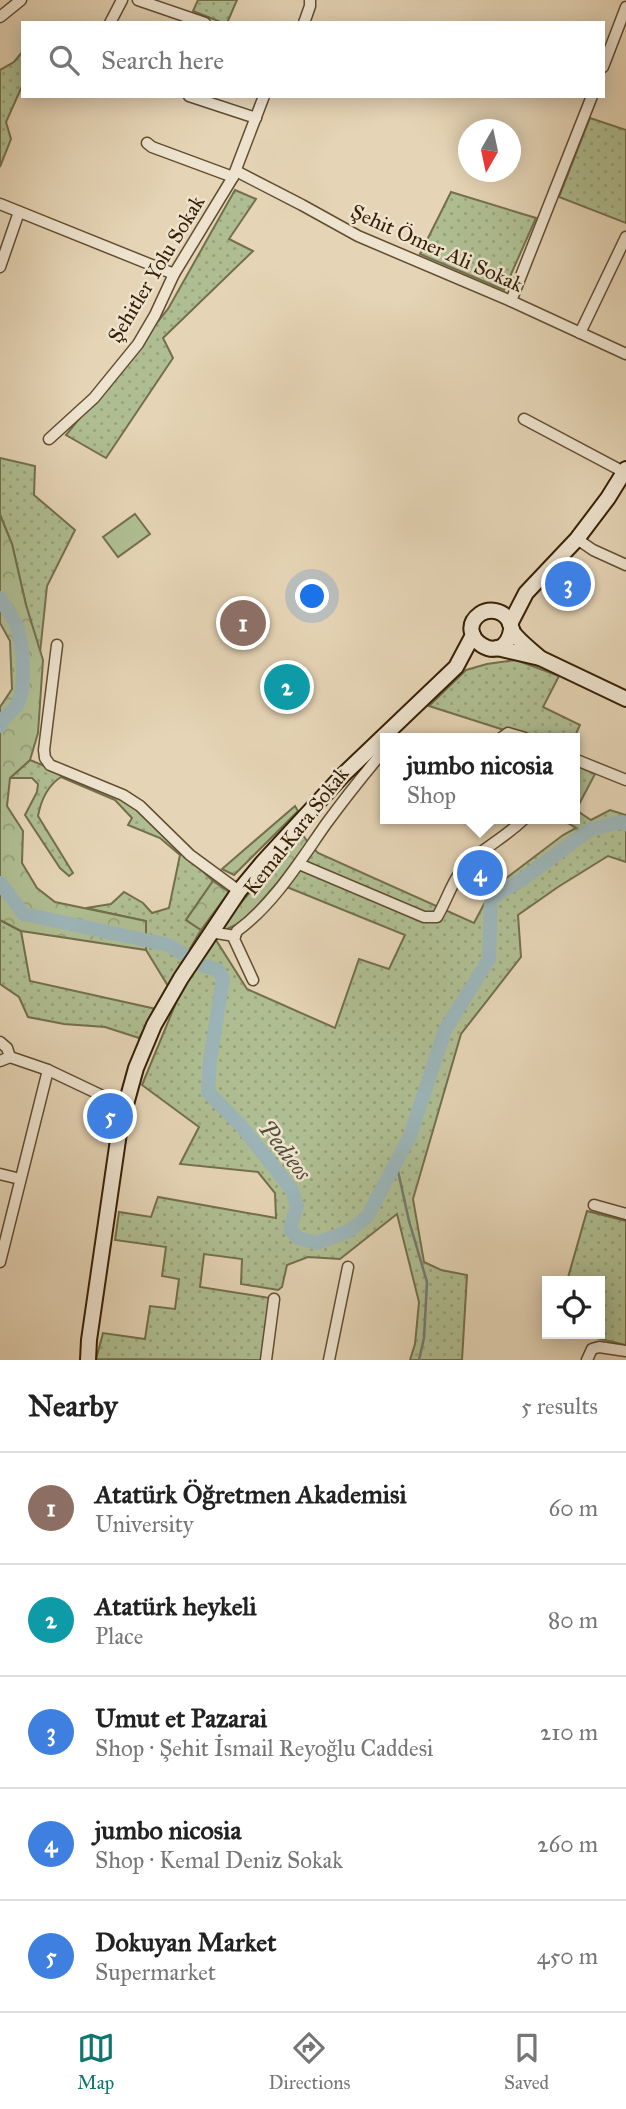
<!DOCTYPE html>
<meta charset="utf-8">
<style>
:root{--surface:#fff;--page:#f2f2f2;--text:#222;--muted:#767676;--line:#e0e0e0;--accent:#0f766e}
body{margin:0;font-family:"IM FELL Great Primer",serif;background:var(--page);color:var(--text)}
.controls{position:absolute;right:21px;bottom:21px;display:grid;overflow:hidden;border-radius:0px;box-shadow:0 4px 18px #0003}
.controls button{width:63px;height:63px;display:grid;place-items:center;padding:0;border:0;border-bottom:2px solid var(--line);background:var(--surface);color:var(--text);font:35px sans-serif}
.compass{position:absolute;left:458px;top:119px;width:63px;height:63px;border-radius:50%;background:var(--surface);box-shadow:0 4px 18px #0003;rotate:189deg}
.you{position:absolute;left:313px;top:597px;width:24px;height:24px;margin:-18px;border:5px solid #fff;border-radius:50%;background:#1a73e8;box-shadow:0 0 0 10px #1a73e833}
.badge{display:grid;place-items:center;width:46px;height:46px;border-radius:50%;background:var(--accent);color:#fff;font-size:23px;font-weight:700}
.pin{position:absolute;translate:-50% -50%;border:4px solid #fff;box-shadow:0 2px 7px #0006}
.popup{position:absolute;left:380px;top:733px;width:200px;height:91px;box-sizing:border-box;display:grid;place-content:center;border-radius:0px;background:var(--surface);filter:drop-shadow(0 2px 5px #0005);font-size:23px;white-space:nowrap;color:var(--muted)}
.popup b{font-size:26px;color:var(--text)}
.popup::after{content:'';position:absolute;left:50%;top:100%;margin-left:-14px;border:14px solid transparent;border-top-color:var(--surface)}
.list{margin:0;padding:0;list-style:none}
h2{display:flex;justify-content:space-between;align-items:center;height:91px;margin:0;padding:0 28px;font-size:30px}
h2 small{font-size:23px;font-weight:400;color:var(--muted)}
.list li{display:grid;grid-template-columns:46px 1fr auto;gap:21px;align-items:center;box-sizing:border-box;height:112px;padding:0 28px;border-top:2px solid var(--line)}
.list b{display:block;font-size:26px;white-space:nowrap}
.list p{margin:0;font-size:23px;white-space:nowrap;color:var(--muted)}
.list em{font-size:23px;font-style:normal;color:var(--muted)}
.icon{flex:none;width:38px;height:38px;fill:none;stroke:currentColor;stroke-width:2;stroke-linecap:round;stroke-linejoin:round}
.map{position:relative;flex:none;width:626px;height:1360px;overflow:hidden}
.search{position:absolute;background:var(--surface);box-shadow:0 4px 18px #0003;left:21px;right:21px;top:21px;height:77px;display:flex;align-items:center;gap:18px;box-sizing:border-box;padding:0 24px;border-radius:0px;color:var(--muted);font-size:26px}
.sheet{height:651px;background:var(--surface)}
nav{display:flex;justify-content:space-around;align-items:center;box-sizing:border-box;height:98px;border-top:2px solid var(--line);background:var(--surface);font-size:19px;color:var(--muted)}
nav a{display:grid;justify-items:center;gap:4px}
nav .on{color:var(--accent)}
.map>svg:first-child{display:block}
.grass{fill:url(#grass-dots);stroke:#736f4c;stroke-width:2}
.forest{fill:url(#forest-crowns);stroke:#736f4c;stroke-width:2}
.park{fill:#afbe92;stroke:#736f4c;stroke-width:2}
.lines{fill:none;stroke-linecap:round;stroke-linejoin:round}
.stream{stroke:#747971;stroke-width:2.5}
.river{stroke:#9cb5b9;stroke-width:14}
.street-casing{stroke:#624d31;stroke-width:13}
.secondary-casing{stroke:#372005;stroke-width:18}
.street{stroke:#eee3cf;stroke-width:10}
.secondary{stroke:#eee3cf;stroke-width:14}
.labels{text-anchor:middle;stroke-width:5;stroke-linejoin:round;paint-order:stroke}
.street-label{font-size:21px;fill:#372005;stroke:#eee3cf}
.water-label{font-size:23px;font-style:italic;fill:#554d3b;stroke:#eee3cf}
</style>
<div class="map">
<svg width="626" height="1360" viewBox="0 0 626 1360">
<defs>
<pattern id="grass-dots" width="8" height="8" patternUnits="userSpaceOnUse" patternTransform="scale(1.75)"><rect width="8" height="8" fill="#afbe92"/><path d="M2 2h.1M6 6h.1" fill="none" stroke="#97a37c" stroke-width="1.8" stroke-linecap="round"/></pattern>
<pattern id="forest-crowns" width="20" height="18" patternUnits="userSpaceOnUse" patternTransform="scale(1.75)"><rect width="20" height="18" fill="#afbe92"/><path d="M2 6a3 3 0 1 1 6 0M12 15a3 3 0 1 1 6 0" fill="none" stroke="#97a37c"/></pattern>
</defs>
<rect width="100%" height="100%" fill="#e5d4b5"/>
<filter id="stains"><feTurbulence type="fractalNoise" baseFrequency=".00286" numOctaves="4"/><feColorMatrix values="0 0 0 0 .2 0 0 0 0 .09 0 0 0 0 .02 0 0 0 .5 -.17"/></filter>
<radialGradient id="worn" r=".72"><stop offset=".6" stop-color="#630" stop-opacity="0"/><stop offset="1" stop-color="#630" stop-opacity=".3"/></radialGradient>
<g class="grass">
<polygon points="198,0 237,0 227,23 223,23 193,11"/>
<polygon points="23,51 23,84 6,122 11,139 0,167 0,70 14,62"/>
<polygon points="590,118 626,130 626,223 559,197"/>
<polygon points="235,190 256,199 229,239 253,251 163,338 173,358 106,458 66,435 168,309"/>
<polygon points="451,192 536,218 504,290 420,254"/>
<polygon points="0,458 35,466 34,495 75,530 47,586 40,653 26,605 12,544 0,515"/>
<polygon points="516,660 559,676 543,707 580,725 574,738 529,738 429,706 466,670 487,664"/>
<path d="M30,760L120,797L135,807L213,881L186,920L201,930L168,986L146,950V921L86,908L111,904L124,892L143,903L152,913L169,908L180,855L160,838L128,825L132,818L115,800L61,777C47,786 41,800 38,816L73,873L69,876L60,868L25,815L37,792L38,784L32,778H10Z"/>
<polygon points="575,765 595,774 576,810 591,820 610,810 626,815 626,862 608,856 558,887 518,915 521,957 461,1034 413,1199 424,1262 441,1270 467,1275 462,1360 410,1360 415,1344 419,1302 397,1214 340,1259 308,1257 287,1265 282,1287 278,1290 241,1284 242,1259 204,1254 200,1287 270,1298 261,1360 96,1359 103,1333 145,1339 150,1306 175,1309 179,1279 162,1276 166,1247 115,1240 119,1212 151,1217 158,1197 276,1218 275,1193 258,1172 180,1164 199,1127 142,1085 180,993 214,937 247,989 335,1028 359,959 389,969 405,935 277,883 308,842 318,853 474,923 492,889 563,835 576,828 561,819 574,819"/>
<polygon points="0,920 21,931 30,981 156,1009 139,1038 105,1027 64,1024 28,1017 19,997 0,984"/>
<polygon points="587,1211 626,1221 626,1345 579,1334 600,1334 600,1281 567,1281"/>
</g>
<g class="forest">
<polygon points="0,515 12,544 26,605 43,660 38,733 30,760 10,778 7,806 23,831 22,863 37,888 55,902 146,921 146,950 21,931 0,920 0,707 12,689 10,641 0,623"/>
<polygon points="295,806 298,811 234,875 222,869"/>
<polygon points="301,833 308,842 277,883 244,921 223,931 221,926"/>
<polygon points="213,881 229,892 201,930 186,920"/>
</g>
<polygon class="park" points="135,514 150,534 118,557 103,537"/>
<g class="lines">
<polyline class="stream" points="396,1162 409,1221 427,1282 424,1338 419,1360"/>
<g class="river">
<path d="M0,598C5,607 13,617 17,627C23,645 27,687 17,705C12,713 4,714 0,726"/>
<polyline points="0,883 24,914 168,945 202,965 218,970 223,979 210,1060 208,1092 242,1127 292,1190 297,1206 290,1229 298,1238 317,1243 349,1231 367,1217 410,1136 445,1030 489,959 491,898 517,883 591,829 622,822 626,824"/>
</g>
<defs>
<g id="street">
<polyline points="138,0 205,23"/>
<polyline points="0,17 21,0"/>
<polyline points="110,23 122,0"/>
<polyline points="304,23 310,6 310,0"/>
<polyline points="603,67 626,7"/>
<polyline points="189,96 256,118"/>
<polyline points="147,143 152,147 233,177"/>
<polyline points="236,171 302,205 358,236 511,301 626,354"/>
<polyline points="0,204 174,274"/>
<polyline points="0,267 19,212"/>
<polyline points="511,301 592,96"/>
<polyline points="580,333 626,237"/>
<polyline points="524,419 624,472"/>
<polyline points="49,439 94,398 138,344 155,315 174,274 233,177 264,96"/>
<polyline points="577,539 593,550 626,565"/>
<polyline points="57,645 44,750 45,758 50,765 123,795 140,806 190,855 239,891"/>
<polyline points="501,738 508,733 525,738"/>
<polyline points="574,759 626,780"/>
<path d="M299,864L424,917H437C447,900 453,878 467,864C485,847 507,836 524,819"/>
<polyline points="210,932 235,936"/>
<path d="M235,936L237,931C274,904 300,861 326,824C345,798 365,773 386,748"/>
<polyline points="235,936 234,939 253,980"/>
<polyline points="0,1042 7,1048 10,1057"/>
<polyline points="10,1057 48,1070 124,1106"/>
<polyline points="0,1061 10,1057"/>
<polyline points="0,1174 20,1179"/>
<polyline points="594,1205 626,1214"/>
<polyline points="0,1262 48,1070"/>
<polyline points="266,1360 274,1299"/>
<polyline points="329,1360 348,1267"/>
<polyline points="587,1360 592,1349 599,1347 626,1351"/>
</g>
<g id="secondary">
<polyline points="510,624 526,593 577,539 608,498 626,469"/>
<path d="M511,630C504,671 451,635 480,614C489,608 503,610 509,621C512,627 511,630 515,635C523,644 532,651 540,658"/>
<polyline points="497,648 540,658 626,699"/>
<polyline points="88,1360 89,1340 120,1126 136,1068 154,1025 181,978 239,891 263,862 344,774 456,667 473,635"/>
</g>
</defs>
<use href="#street" class="street-casing"/>
<use href="#secondary" class="secondary-casing"/>
<use href="#street" class="street"/>
<use href="#secondary" class="secondary"/>
</g>
<g class="labels">
<g class="street-label">
<text transform="translate(437 248) rotate(24)" y="7">Şehit Ömer Ali Sokak</text>
<text transform="translate(156 269) rotate(-59)" y="7">Şehitler Yolu Sokak</text>
<text transform="translate(296 831) rotate(-52)" y="7">Kemal Kara Sokak</text>
</g>
<g class="water-label">
<text transform="translate(285 1150) rotate(52)" y="8">Pedieos</text>
</g>
</g>
<rect width="100%" height="100%" filter="url(#stains)"/>
<rect width="100%" height="100%" fill="url(#worn)"/>
</svg>
<div class="controls">
<button><svg class="icon" aria-label="locate" viewBox="0 0 24 24"><circle cx="12" cy="12" r="6"/><path d="M12 2v4M12 18v4M2 12h4M18 12h4"/></svg></button>
</div>
<svg class="compass" viewBox="-18 -18 36 36"><path d="M0-13l5 13h-10z" fill="#e53935"/><path d="M0 13l5-13h-10z" fill="#767676"/></svg>
<div class="you"></div>
<div class="pin badge" style="left:243px;top:623px;background:#8d6e63">1</div>
<div class="pin badge" style="left:287px;top:687px;background:#0f9aa8">2</div>
<div class="pin badge" style="left:568px;top:584px;background:#3f7fe0">3</div>
<div class="pin badge" style="left:480px;top:873px;background:#3f7fe0">4</div>
<div class="popup"><b>jumbo nicosia</b>Shop</div>
<div class="pin badge" style="left:110px;top:1116px;background:#3f7fe0">5</div>
<div class="search"><svg class="icon" aria-label="search" viewBox="0 0 24 24"><circle cx="10" cy="10" r="6"/><path d="M15 15l6 6"/></svg>Search here</div>
</div>
<section class="sheet">
<h2>Nearby<small>5 results</small></h2>
<ul class="list">
<li><span class="badge" style="background:#8d6e63">1</span><div><b>Atatürk Öğretmen Akademisi</b><p>University</p></div><em>60 m</em></li>
<li><span class="badge" style="background:#0f9aa8">2</span><div><b>Atatürk heykeli</b><p>Place</p></div><em>80 m</em></li>
<li><span class="badge" style="background:#3f7fe0">3</span><div><b>Umut et Pazarai</b><p>Shop · Şehit İsmail Reyoğlu Caddesi</p></div><em>210 m</em></li>
<li><span class="badge" style="background:#3f7fe0">4</span><div><b>jumbo nicosia</b><p>Shop · Kemal Deniz Sokak</p></div><em>260 m</em></li>
<li><span class="badge" style="background:#3f7fe0">5</span><div><b>Dokuyan Market</b><p>Supermarket</p></div><em>450 m</em></li>
</ul>
</section>
<nav>
<a class="on"><svg class="icon" aria-label="map" viewBox="0 0 24 24"><path d="M3 6l6-2 6 2 6-2v14l-6 2-6-2-6 2zM9 4v14M15 6v14"/></svg>Map</a>
<a><svg class="icon" aria-label="directions" viewBox="0 0 24 24"><path d="M12 3l9 9-9 9-9-9zM9 14v-3h6M13 9l2 2-2 2"/></svg>Directions</a>
<a><svg class="icon" aria-label="saved" viewBox="0 0 24 24"><path d="M7 4h10v16l-5-4-5 4z"/></svg>Saved</a>
</nav>
